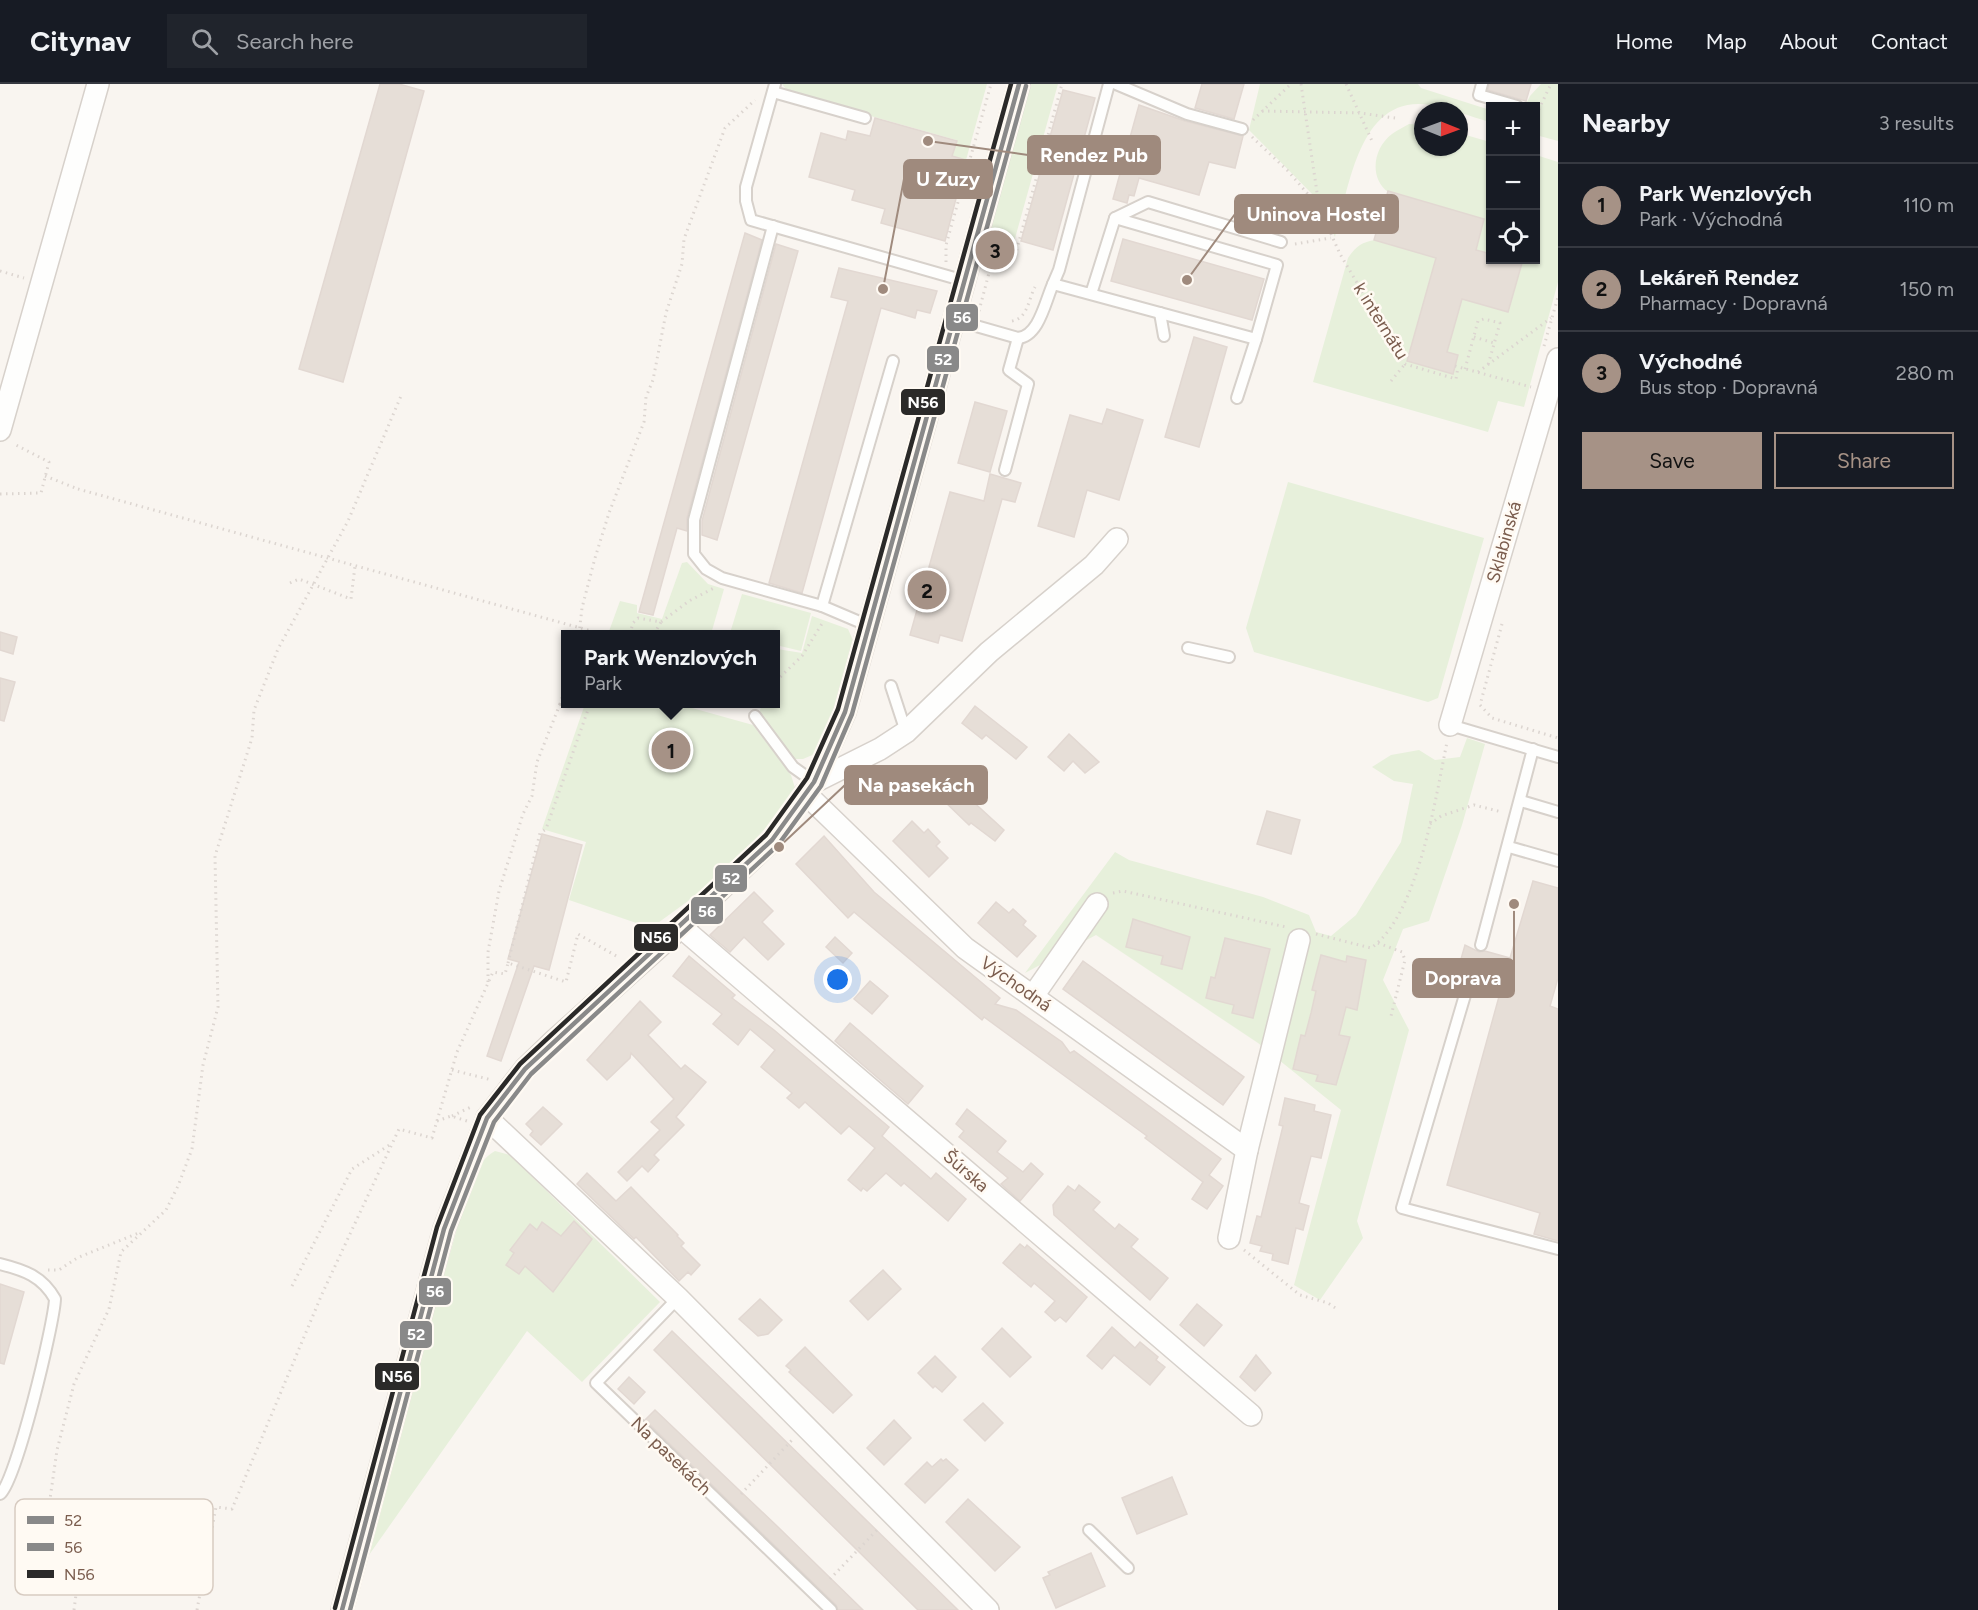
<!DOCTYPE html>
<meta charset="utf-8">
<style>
:root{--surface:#171b24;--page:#20242c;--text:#f1f3f6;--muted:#9ea1a6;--line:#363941;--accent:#a69286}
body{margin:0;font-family:Figtree,sans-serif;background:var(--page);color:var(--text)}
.controls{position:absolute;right:18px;top:18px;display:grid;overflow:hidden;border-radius:0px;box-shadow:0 2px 4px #0004}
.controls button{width:54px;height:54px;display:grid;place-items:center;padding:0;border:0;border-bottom:2px solid var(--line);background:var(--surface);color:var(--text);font:30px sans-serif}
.compass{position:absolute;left:1414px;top:18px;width:54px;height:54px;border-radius:50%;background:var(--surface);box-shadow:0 2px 4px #0004;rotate:91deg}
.you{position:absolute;left:838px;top:896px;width:21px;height:21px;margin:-15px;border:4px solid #fff;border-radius:50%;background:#1a73e8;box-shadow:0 0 0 9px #1a73e833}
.badge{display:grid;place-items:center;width:39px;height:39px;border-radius:50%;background:var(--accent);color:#111;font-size:20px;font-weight:700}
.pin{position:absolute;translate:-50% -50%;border:3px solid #fff;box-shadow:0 2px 6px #0006}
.popup{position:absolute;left:561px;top:546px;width:219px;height:78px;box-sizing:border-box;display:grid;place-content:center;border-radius:0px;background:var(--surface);filter:drop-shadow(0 2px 4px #0005);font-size:20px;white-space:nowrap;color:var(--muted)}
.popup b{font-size:22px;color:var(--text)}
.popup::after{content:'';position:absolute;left:50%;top:100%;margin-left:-12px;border:12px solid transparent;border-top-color:var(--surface)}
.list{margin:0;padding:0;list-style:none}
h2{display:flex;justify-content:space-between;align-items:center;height:78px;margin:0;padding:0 24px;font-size:26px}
h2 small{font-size:20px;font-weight:400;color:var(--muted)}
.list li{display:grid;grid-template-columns:39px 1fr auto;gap:18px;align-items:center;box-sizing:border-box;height:84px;padding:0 24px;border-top:2px solid var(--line)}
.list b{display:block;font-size:22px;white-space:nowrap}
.list p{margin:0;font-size:20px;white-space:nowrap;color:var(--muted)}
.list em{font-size:20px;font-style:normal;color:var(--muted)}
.actions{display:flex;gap:12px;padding:18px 24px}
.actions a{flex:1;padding:14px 0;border:2px solid var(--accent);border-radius:0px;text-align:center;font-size:21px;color:var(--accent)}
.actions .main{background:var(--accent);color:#111}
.icon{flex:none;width:33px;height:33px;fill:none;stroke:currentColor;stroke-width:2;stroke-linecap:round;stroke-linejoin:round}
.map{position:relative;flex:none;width:1558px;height:1526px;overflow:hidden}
header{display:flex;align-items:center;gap:36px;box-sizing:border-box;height:84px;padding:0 30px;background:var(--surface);border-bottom:2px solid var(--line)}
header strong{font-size:28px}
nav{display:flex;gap:33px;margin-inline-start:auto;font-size:21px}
.search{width:420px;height:54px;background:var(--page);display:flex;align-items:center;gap:15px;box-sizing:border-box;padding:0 21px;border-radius:0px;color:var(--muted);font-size:22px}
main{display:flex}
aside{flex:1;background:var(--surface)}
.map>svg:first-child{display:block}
.green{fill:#e7f0db}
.building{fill:#e6ded7;stroke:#e2d8d2;stroke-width:1.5}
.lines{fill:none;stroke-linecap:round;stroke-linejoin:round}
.lane-casing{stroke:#d7d1cb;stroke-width:14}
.street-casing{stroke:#d7d1cb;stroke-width:24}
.path{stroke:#dcd5d0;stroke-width:3;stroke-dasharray:1.5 4.5;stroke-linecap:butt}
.lane{stroke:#fefefd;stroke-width:10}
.street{stroke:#fefefd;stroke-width:21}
.path-bridge{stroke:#dcd5d0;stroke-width:3;stroke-dasharray:1.5 4.5;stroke-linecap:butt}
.bus-1-casing{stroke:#fffaf3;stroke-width:9}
.bus-2-casing{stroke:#fffaf3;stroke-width:9}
.bus-3-casing{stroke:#fffaf3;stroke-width:9}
.bus-1{stroke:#898989;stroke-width:4.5}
.bus-2{stroke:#898989;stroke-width:4.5}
.bus-3{stroke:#2b2a29;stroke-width:4.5}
.labels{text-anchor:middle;stroke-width:5;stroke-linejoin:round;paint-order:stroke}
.street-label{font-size:18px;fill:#7a5c4d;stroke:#fffaf3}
.key{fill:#fffaf3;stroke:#d7cbc1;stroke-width:1.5}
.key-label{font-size:16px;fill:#7a5c4d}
.leader{fill:none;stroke:#9f8a7d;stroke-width:2}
.callout-dot{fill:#9f8a7d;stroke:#fffaf3;stroke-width:2}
.callout{fill:#9f8a7d;stroke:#9f8a7d;stroke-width:2}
.callout-label{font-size:20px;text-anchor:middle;font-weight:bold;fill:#fff}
.line-badge{stroke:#fffaf3;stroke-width:2}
.badge-label{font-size:16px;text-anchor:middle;font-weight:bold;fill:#fff}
</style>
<header>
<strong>Citynav</strong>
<div class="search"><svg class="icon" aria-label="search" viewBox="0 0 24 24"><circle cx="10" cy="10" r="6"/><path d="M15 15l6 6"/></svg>Search here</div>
<nav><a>Home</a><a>Map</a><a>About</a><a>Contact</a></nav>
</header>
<main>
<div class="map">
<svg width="1558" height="1526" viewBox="0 0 1558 1526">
<rect width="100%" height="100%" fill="#f9f5f0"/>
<g class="green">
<polygon points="782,0 987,0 966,76 952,72 956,56 789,9"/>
<polygon points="1030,0 1058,0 1014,158 1012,157 1009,165 994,161 991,138"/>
<path d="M1260,0H1418L1421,4L1490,26V38C1469,32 1452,25 1430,21C1359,9 1349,104 1335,153L1315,113L1249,46Z"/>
<polygon points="1541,0 1558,0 1558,57 1536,51 1536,22 1525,22 1530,12"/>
<path d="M1409,40L1423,41V63H1459V49L1490,58V176H1536V71L1558,78V198L1524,323L1498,317L1488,348L1313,298L1348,174C1355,163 1362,158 1375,156L1388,108C1369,94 1373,64 1392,50C1397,46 1404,43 1409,40Z"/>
<polygon points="1288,398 1484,454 1438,614 1428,618 1254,568 1246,544"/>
<polygon points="687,478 708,500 724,505 711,550 608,550 620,517 637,521 637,529 662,535 682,479"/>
<polygon points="742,510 811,529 801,567 776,561 776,550 730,549"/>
<polygon points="812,532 848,545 855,561 836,623 817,669 803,675 792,675 759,629 762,620 776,620 777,565 802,569"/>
<polygon points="585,620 693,620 692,624 753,641 791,691 795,704 771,738 721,793 651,844 569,816 586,758 542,745"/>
<polygon points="1467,654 1485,660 1462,741 1429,837 1403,845 1383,896 1409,946 1357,1137 1363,1154 1320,1216 1294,1201 1341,1026 1258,959 1096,851 1025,889 1115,768 1129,776 1263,813 1309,831 1316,848 1331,852 1356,831 1401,758 1413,700 1394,697 1372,683 1391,671 1419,666 1435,676 1460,673"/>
<path d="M495,1067L510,1071L660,1218L582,1298L527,1247L364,1478L461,1130C469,1108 473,1079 495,1067Z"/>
</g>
<g class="building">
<polygon points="380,0 399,0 424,7 343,298 299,285"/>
<polygon points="1202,0 1244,0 1234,35 1195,24"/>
<polygon points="1489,0 1531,0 1526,17 1488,6"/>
<polygon points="1063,6 1095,14 1053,166 1021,157"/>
<polygon points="1139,21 1185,37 1243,52 1235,84 1209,78 1199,111 1139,94 1134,112 1129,111 1127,119 1113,115"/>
<polygon points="875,34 957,57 952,72 966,76 945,157 881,139 885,125 852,116 855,106 809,93 821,49 846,56 848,47 870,52"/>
<polygon points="1388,107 1484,135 1476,166 1491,170 1491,176 1509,176 1522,179 1508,228 1462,215 1447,268 1458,271 1453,290 1407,277 1436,174 1374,156"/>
<polygon points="745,149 762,156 687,434 687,447 677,444 653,531 639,528"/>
<polygon points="1123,155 1264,195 1252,236 1111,197"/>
<polygon points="776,160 798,167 717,456 702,451 702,437"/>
<polygon points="839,184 937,207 930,229 917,226 915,234 881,224 802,509 769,499 848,217 831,213"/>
<polygon points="1194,253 1227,263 1199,363 1165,353"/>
<polygon points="975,318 1007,327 990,388 958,379"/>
<polygon points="1107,325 1143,336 1119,416 1087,406 1074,453 1038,442 1070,331 1102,340"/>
<polygon points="990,390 1021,399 1015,418 1002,415 962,557 940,551 938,559 910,551 950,408 984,417"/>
<polygon points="0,548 17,553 13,570 0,566"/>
<polygon points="0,594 15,598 4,637 0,636"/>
<polygon points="975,622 1027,663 1016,675 986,651 982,655 962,639"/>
<polygon points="1069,650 1099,678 1085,689 1073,677 1064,687 1048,673"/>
<polygon points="956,702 1004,746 995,757 971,739 969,741 943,716"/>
<polygon points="1267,727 1300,736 1291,770 1257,760"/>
<polygon points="912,737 924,749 928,745 940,758 936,762 948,774 929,793 893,757"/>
<polygon points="542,750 582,761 549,886 534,882 501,977 487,972 519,878 508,875"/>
<polygon points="824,752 874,808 1000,914 995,920 1016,926 1062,958 1070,969 1074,967 1221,1075 1209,1091 1223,1102 1207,1125 1192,1115 1203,1098 1145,1054 1147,1052 984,933 982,936 854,828 848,834 796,780"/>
<polygon points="1533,797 1558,804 1558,894 1550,922 1558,925 1558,1157 1534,1150 1540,1129 1447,1101 1500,909 1455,896 1465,861 1479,868 1485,867 1510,874"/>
<polygon points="754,808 773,827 762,838 784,860 768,876 744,853 730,868 710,851"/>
<polygon points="996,818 1009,829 1013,825 1026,837 1023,841 1036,852 1017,873 978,839"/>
<polygon points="1133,835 1190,853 1182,885 1161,880 1163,872 1126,863"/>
<polygon points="835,853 852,869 843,879 826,863"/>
<polygon points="1225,854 1270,865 1253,934 1232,929 1234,921 1206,914 1211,893 1215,894"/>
<polygon points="1321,871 1346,878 1347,872 1366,876 1357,926 1346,923 1339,951 1350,953 1336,1001 1316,997 1318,991 1293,985 1301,951 1305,952 1311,929 1316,907 1312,906"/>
<polygon points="689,872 735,911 732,914 774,946 889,1043 882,1052 931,1095 936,1089 966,1115 948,1137 904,1099 901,1102 886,1089 867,1107 863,1104 861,1107 848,1096 875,1064 849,1042 841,1050 805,1018 799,1024 787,1014 792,1009 761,983 775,966 750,945 738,961 713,940 722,930 673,892"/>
<polygon points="1083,877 1244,993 1223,1021 1063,905"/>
<polygon points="870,897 888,912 872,930 854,915"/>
<polygon points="640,917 661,938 648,951 681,985 685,981 706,998 676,1033 684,1041 654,1071 659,1076 648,1088 642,1082 627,1097 618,1088 660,1046 651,1038 674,1015 631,969 630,974 607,996 587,976"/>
<polygon points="850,939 923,1002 908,1020 835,957"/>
<polygon points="1285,1014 1315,1021 1314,1027 1331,1031 1321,1074 1311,1072 1299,1119 1309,1122 1303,1146 1296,1144 1288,1180 1272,1176 1273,1170 1260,1167 1262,1162 1250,1159 1257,1132 1261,1133 1283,1042 1279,1041"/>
<polygon points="543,1023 562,1040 541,1061 530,1051 533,1047 526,1040"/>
<polygon points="967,1025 1006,1057 997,1068 1023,1088 1031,1079 1043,1090 1020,1117 1001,1100 1008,1094 959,1053 964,1047 956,1040"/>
<polygon points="587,1089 616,1117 631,1103 678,1151 677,1152 684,1159 681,1162 700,1181 691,1191 688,1188 679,1197 636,1153 634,1155 577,1100"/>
<polygon points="1079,1101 1100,1118 1093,1126 1115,1145 1119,1140 1138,1155 1131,1163 1168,1194 1150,1216 1054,1131 1053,1121 1068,1102 1075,1107"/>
<polygon points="574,1137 592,1155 553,1208 525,1182 519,1190 506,1181 514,1169 510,1166 530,1140 537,1146 542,1138 561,1152"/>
<polygon points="1020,1160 1025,1164 1027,1161 1087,1213 1066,1238 1060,1233 1055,1237 1045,1228 1055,1217 1034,1199 1031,1203 1003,1179"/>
<polygon points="883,1186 901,1205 868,1236 850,1217"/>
<polygon points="0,1200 24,1208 4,1280 0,1279"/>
<polygon points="760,1215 782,1236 768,1250 758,1252 739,1235"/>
<polygon points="1197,1220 1222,1241 1204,1262 1180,1241"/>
<polygon points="1112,1243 1135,1264 1140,1258 1158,1273 1156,1276 1165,1283 1150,1301 1114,1271 1102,1285 1087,1272"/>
<polygon points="1002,1244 1031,1273 1010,1293 982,1265"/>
<polygon points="672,1247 768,1340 958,1526 918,1526 654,1266"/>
<polygon points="805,1263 852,1311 833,1329 789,1288 791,1286 786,1282"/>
<polygon points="1256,1271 1271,1289 1255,1307 1240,1293"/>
<polygon points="935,1272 956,1293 942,1308 935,1302 933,1304 918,1289"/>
<polygon points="629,1293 645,1308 634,1320 618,1305"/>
<polygon points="983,1319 1003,1339 985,1357 964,1336"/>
<polygon points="655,1326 778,1443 863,1526 838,1526 836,1521 645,1336"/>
<polygon points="894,1336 911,1354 884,1381 867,1364"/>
<polygon points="941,1375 943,1377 946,1375 958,1386 925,1419 905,1400 927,1378 932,1383"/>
<polygon points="1172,1393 1187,1430 1137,1450 1122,1414"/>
<polygon points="968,1415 1020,1463 995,1487 946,1438"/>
<polygon points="1091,1469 1105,1502 1056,1524 1043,1494 1050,1491 1048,1488"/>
</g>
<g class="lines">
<defs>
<g id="lane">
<polyline points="775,0 746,103 746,117 751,136 965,197"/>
<polyline points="1116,0 1187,30 1242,45"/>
<polyline points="1482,0 1479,11 1517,22"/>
<polyline points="773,8 865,34"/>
<polyline points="1115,134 1148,118 1281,158"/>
<polyline points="773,142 694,436 694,470 706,485 722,494 822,522 869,542"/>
<polyline points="1053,200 1059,186 1109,0"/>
<polyline points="1160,229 1164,252"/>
<path d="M955,236L1018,254C1039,252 1045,218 1053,200L1256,255L1277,181L1115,134L1091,210"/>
<polyline points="1237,314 1256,255"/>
<polyline points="1005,386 1028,300 1009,286 1018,254"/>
<polyline points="822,522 893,277"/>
<polyline points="1188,564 1229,573"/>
<polyline points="891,602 906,648"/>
<polyline points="755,632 793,683 814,698"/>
<polyline points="1450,641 1558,673"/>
<polyline points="1521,717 1558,728"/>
<polyline points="1509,763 1558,777"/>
<polyline points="1481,861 1533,665"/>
<polyline points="1465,911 1402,1124 1558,1165"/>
<path d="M0,1180C24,1186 42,1192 55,1215C54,1240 16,1398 0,1410"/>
<polyline points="678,1214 596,1299 831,1526"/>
<polyline points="1089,1446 1128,1484"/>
</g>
<g id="street">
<polyline points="0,346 98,0"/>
<polyline points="1450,641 1558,275"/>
<polyline points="814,698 845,628 1019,0"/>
<polyline points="805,709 965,864 1247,1066"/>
<polyline points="681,843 1251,1331"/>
<polyline points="1033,912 1097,820"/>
<polyline points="487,1034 678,1214 988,1526"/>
<polyline points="1229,1154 1247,1066 1299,856"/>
<polyline points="342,1526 444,1145 487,1034 525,985 555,956 681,843 772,756 814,698 880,665 906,648 989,568 1094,481 1117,455"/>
</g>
</defs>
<use href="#lane" class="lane-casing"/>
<use href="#street" class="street-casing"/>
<g class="path">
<polyline points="1301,0 1319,122"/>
<polyline points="1346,0 1372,57"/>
<polyline points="1262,27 1360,29 1395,34"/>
<polyline points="1536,31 1551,0"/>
<polyline points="1253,36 1291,0"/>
<polyline points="1252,53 1288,87 1319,123 1340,170 1405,280 1456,295 1458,283"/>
<polyline points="1295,160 1331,154"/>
<polyline points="994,169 995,166 1015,172 1062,0"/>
<polyline points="946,178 946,161 991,0"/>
<polyline points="0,187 24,194"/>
<polyline points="979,227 990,185"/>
<path d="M1012,237C1028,234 1028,216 1035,203"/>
<polyline points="1474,253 1494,259"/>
<polyline points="1544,262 1558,213"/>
<polyline points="1455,282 1531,303"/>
<polyline points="1465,285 1478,237 1484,235 1500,239 1488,281"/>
<polyline points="1478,288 1551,234"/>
<polyline points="1391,297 1405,280"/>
<polyline points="45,392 78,405"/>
<polyline points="0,410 41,409 49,378 14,360"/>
<polyline points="290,499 299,495 351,515 355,482"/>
<polyline points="1502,540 1480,621 1492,634 1558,654"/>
<polyline points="595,548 609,550"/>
<polyline points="579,550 582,524 595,474 609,429 644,338 646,313 653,296 666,229 682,180 684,155 725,44 755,16"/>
<polyline points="630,550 633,539 638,534 661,538 689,517 714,504"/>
<polyline points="654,550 661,538"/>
<polyline points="776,597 802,572 823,538"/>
<polyline points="566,602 560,620 566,615"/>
<polyline points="1430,740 1441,732 1474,721 1502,728"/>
<polyline points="1113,809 1123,807 1286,843"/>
<path d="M1316,850L1371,864C1418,832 1436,712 1447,658"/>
<polyline points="1378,859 1402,868 1405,876 1391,932"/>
<polyline points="508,879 540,749 546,745 590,620"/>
<polyline points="488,898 488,868 499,807 523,730 532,712 537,678 560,620"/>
<polyline points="452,986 492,996"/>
<polyline points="452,1032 471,1023"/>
<polyline points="437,1037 451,1032 467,1037"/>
<polyline points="1244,1166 1300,1211 1328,1219 1337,1225"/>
<polyline points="48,1186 59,1186 77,1174 141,1148"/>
<polyline points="292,1202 352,1085 391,1060"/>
<polyline points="741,1410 792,1356"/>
<polyline points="830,1495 879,1444"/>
<polyline points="74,1526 78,1495 72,1475 52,1439 50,1415 57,1366 74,1300 109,1225 121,1168 166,1126 178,1102 192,1065 203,981 218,923 215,772 252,654 254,626 278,565 348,437 401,312"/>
<polyline points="197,1526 216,1423 232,1425 322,1210 399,1045 432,1054 457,968 493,888 505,890 508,879 566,898 578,850 618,873"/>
</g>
<use href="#lane" class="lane"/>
<use href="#street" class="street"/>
<polyline class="path-bridge" points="78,405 595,548"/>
<defs>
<polyline id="bus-1" points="342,1526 444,1145 487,1034 525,985 772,756 814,698 845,628 1019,0"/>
<polyline id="bus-2" points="350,1526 451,1147 494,1038 531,990 778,761 821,702 852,630 1026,2"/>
<polyline id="bus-3" points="335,1524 437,1143 480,1031 520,980 766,751 807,694 838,625 1011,0"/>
</defs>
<use href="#bus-1" class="bus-1-casing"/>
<use href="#bus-2" class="bus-2-casing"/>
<use href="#bus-3" class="bus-3-casing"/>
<use href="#bus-1" class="bus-1"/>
<use href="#bus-2" class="bus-2"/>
<use href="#bus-3" class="bus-3"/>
</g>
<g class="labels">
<g class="street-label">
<text transform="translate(1381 237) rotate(58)" y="6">k internátu</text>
<text transform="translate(1504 458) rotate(-74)" y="6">Sklabinská</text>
<text transform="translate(1016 900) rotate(35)" y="6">Východná</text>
<text transform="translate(966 1087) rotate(41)" y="6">Šúrska</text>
<text transform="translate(671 1372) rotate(44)" y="6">Na pasekách</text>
</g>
</g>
<rect x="15" y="1415" width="198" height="96" rx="9" class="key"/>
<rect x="27" y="1432" width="27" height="8" fill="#898989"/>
<rect x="27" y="1459" width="27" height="8" fill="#898989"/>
<rect x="27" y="1486" width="27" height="8" fill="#2b2a29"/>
<g class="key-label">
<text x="64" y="1442">52</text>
<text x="64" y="1469">56</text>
<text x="64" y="1496">N56</text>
</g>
<path class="leader" d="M928 57L1028 71M883 205L904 95M1187 196L1235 130M779 763L845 701M1514 820L1514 894"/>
<g class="callout-dot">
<circle cx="928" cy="57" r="6"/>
<circle cx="883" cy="205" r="6"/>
<circle cx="1187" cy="196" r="6"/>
<circle cx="779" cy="763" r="6"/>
<circle cx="1514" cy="820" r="6"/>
</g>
<g class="callout">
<rect x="1028" y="52" width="132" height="38" rx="6"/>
<rect x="904" y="76" width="88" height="38" rx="6"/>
<rect x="1235" y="111" width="163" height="38" rx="6"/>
<rect x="845" y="682" width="142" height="38" rx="6"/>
<rect x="1413" y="875" width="101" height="38" rx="6"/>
</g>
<g class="callout-label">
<text x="1094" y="78">Rendez Pub</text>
<text x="948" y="102">U Zuzy</text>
<text x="1316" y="137">Uninova Hostel</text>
<text x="916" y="708">Na pasekách</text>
<text x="1463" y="901">Doprava</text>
</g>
<g class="line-badge">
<rect x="945" y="219" width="34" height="29" rx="6" fill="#898989"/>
<rect x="926" y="261" width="34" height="28" rx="6" fill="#898989"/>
<rect x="900" y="304" width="46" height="28" rx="6" fill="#2b2a29"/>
<rect x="714" y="780" width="34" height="29" rx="6" fill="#898989"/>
<rect x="690" y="812" width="34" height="29" rx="6" fill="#898989"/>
<rect x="633" y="839" width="46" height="29" rx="6" fill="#2b2a29"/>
<rect x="418" y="1193" width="34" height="29" rx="6" fill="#898989"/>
<rect x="399" y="1236" width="34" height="29" rx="6" fill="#898989"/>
<rect x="374" y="1278" width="46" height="29" rx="6" fill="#2b2a29"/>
</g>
<g class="badge-label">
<text x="962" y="239">56</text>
<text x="943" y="281">52</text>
<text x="923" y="324">N56</text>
<text x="731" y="800">52</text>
<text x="707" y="833">56</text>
<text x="656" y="859">N56</text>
<text x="435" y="1213">56</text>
<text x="416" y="1256">52</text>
<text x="397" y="1298">N56</text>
</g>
</svg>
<div class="controls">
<button>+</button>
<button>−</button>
<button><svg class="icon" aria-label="locate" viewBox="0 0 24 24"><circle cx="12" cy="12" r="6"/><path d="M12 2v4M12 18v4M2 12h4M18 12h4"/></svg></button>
</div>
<svg class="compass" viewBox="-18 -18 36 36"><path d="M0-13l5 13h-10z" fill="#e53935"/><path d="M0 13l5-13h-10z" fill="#9ea1a6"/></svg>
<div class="you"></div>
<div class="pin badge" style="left:671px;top:666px">1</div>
<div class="popup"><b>Park Wenzlových</b>Park</div>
<div class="pin badge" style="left:927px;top:506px">2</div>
<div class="pin badge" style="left:995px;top:166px">3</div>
</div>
<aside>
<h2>Nearby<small>3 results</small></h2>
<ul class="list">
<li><span class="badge">1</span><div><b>Park Wenzlových</b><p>Park · Východná</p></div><em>110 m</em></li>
<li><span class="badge">2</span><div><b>Lekáreň Rendez</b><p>Pharmacy · Dopravná</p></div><em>150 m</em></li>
<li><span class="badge">3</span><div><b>Východné</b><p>Bus stop · Dopravná</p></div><em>280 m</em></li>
</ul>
<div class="actions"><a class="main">Save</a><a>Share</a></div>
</aside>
</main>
